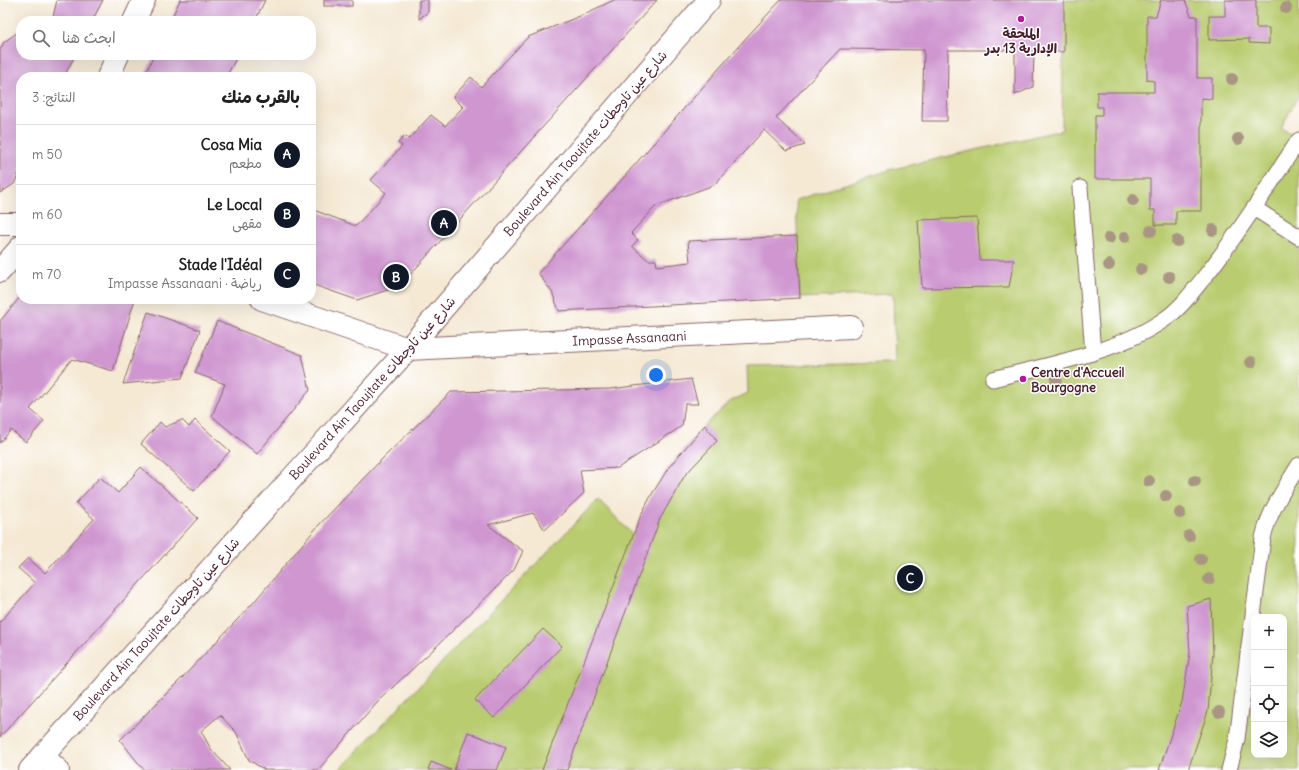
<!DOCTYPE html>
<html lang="ar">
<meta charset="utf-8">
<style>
:root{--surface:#fff;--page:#f2f2f2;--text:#222;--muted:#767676;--line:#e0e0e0;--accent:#111827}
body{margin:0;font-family:Delius,"Playpen Sans Arabic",sans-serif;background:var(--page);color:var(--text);direction:rtl}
.controls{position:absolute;right:12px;bottom:12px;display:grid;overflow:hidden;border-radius:8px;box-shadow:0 4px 16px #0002}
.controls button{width:36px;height:36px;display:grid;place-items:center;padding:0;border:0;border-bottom:1px solid var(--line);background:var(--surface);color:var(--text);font:20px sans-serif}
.you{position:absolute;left:656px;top:375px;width:14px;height:14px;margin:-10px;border:3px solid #fff;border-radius:50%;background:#1a73e8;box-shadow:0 0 0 6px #1a73e833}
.badge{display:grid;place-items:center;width:26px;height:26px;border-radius:50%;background:var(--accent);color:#fff;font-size:13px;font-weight:700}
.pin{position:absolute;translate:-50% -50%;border:2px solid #fff;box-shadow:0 1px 4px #0006}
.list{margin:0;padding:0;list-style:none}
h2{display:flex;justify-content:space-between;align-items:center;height:52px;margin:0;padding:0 16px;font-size:17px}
h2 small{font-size:13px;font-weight:400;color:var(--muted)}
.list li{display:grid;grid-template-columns:26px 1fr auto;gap:12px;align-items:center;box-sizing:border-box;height:60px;padding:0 16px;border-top:1px solid var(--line)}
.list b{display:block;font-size:15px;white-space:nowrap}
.list p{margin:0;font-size:13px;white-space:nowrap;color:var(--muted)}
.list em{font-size:13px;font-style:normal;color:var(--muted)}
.icon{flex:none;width:22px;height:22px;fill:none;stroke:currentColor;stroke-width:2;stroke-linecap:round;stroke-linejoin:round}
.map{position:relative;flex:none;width:1299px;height:770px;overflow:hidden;direction:ltr}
.search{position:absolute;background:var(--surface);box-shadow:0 4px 16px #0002;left:16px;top:16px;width:300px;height:44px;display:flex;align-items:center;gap:10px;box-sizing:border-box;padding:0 14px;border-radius:16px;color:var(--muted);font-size:15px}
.panel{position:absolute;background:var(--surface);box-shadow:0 4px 16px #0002;left:16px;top:72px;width:300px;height:232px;border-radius:16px;direction:rtl}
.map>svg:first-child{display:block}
.green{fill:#b9cc6f;stroke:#82764d;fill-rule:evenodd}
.building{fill:#cf96d0}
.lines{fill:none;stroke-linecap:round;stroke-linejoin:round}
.service-casing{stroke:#866666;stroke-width:17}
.minor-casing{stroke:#866666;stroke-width:24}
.service{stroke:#fff;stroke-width:15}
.minor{stroke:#fff;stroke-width:22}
.tree{fill:#a99682}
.poi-dot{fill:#b5179e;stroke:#fff;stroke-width:1.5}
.labels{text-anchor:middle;stroke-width:3;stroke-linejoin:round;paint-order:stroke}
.poi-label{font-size:13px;font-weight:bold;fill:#4a1f2b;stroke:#fff}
.street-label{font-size:13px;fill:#4a1f2b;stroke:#fff}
</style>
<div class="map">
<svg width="1299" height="770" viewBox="0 0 1299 770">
<rect width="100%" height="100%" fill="#fff"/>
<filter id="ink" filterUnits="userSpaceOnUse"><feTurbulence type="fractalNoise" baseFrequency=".025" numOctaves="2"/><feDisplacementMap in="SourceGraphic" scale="8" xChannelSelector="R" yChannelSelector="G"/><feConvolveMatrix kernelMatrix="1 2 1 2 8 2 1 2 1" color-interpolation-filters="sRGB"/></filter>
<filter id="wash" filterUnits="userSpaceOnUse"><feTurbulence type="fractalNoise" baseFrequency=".012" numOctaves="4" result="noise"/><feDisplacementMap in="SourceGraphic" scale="16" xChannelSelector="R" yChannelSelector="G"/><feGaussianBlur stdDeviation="0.9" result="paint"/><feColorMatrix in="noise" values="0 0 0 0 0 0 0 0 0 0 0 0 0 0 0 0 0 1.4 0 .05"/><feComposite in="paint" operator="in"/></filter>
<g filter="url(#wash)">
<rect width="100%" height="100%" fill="#f5e9d4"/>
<path class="green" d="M1064,0H1299V95L1281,128L1299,139V770H339L598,499L633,535L652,494L669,467L705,425L731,401L748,393L747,366L895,363L893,294L800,298L796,200L889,170L1062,130ZM1254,617H1284V755H1254Z"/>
<g id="blocks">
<g class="building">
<polygon points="57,0 103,0 92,21 52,21"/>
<polygon points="180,0 265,0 255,21 170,21"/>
<rect x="324" y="0" width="28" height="6"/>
<polygon points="419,0 428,0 428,12 419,19"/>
<polygon points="614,0 657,0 400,286 357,300 311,284 311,209 356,226 386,193 371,180 402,146 398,143 404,136 409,139 431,115 445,126 463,107 453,97 471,77 481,87 528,37 580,16"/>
<polygon points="781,0 1064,0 1064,52 1034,51 1033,87 1015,95 1015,50 948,50 947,121 922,121 924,50 840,49 776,118 805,145 786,151 764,130 714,185 656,206 631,233 638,240 632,246 648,260 656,260 657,266 690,262 688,241 797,236 800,298 559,311 552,292 538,273 624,177 745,39"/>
<polygon points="1161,0 1185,0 1191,16 1197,16 1197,78 1212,78 1212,99 1201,98 1201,211 1176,211 1176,225 1155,225 1155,210 1150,210 1150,179 1095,179 1095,115 1102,115 1102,107 1097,107 1097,92 1154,92 1154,81 1147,80 1147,16 1156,16"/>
<polygon points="1225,0 1256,0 1256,28 1269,28 1269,44 1249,43 1249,39 1209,40 1209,16 1225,16"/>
<polygon points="21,30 21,55 75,55 64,77 21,77 21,168 14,184 0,193 0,50 4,42"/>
<polygon points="154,55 238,55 226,77 144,77"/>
<polygon points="977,218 980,260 1014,260 1009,287 922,288 918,220"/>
<polygon points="21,296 21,299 135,299 113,371 72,359 30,409 44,421 26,442 11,430 0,443 0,321"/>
<polygon points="148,312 200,330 182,378 123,384"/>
<polygon points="217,321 302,355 310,390 257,454 212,416 225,384 195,373"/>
<polygon points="691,379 698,404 685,404 682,426 618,468 580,470 584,493 545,530 533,513 488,525 523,551 514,570 437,646 377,702 318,770 265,770 249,760 236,732 220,715 201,731 211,749 230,770 144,770 120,740 183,677 254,602 317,527 383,458 451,392 610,389"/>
<polygon points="182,420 189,427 195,420 230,451 194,491 141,444 160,422 165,427"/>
<polygon points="705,425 717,441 685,475 660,519 567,770 542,770 641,515 652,494 669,467"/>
<polygon points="141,467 198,518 0,737 0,622 35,583 18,568 28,558 45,573 94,519 76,503 100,477 118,493"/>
<polygon points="1211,599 1213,654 1208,711 1188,770 1159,770 1182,702 1190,653 1187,606"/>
<polygon points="543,629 562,646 494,718 475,700"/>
<polygon points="468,732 506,747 497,770 454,770"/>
<polygon points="431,762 451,770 428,770"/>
</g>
</g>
</g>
<g filter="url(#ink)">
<use href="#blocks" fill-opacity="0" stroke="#866666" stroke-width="1"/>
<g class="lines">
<defs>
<g id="service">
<polyline points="1080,188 1093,353"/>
<polyline points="1254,208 1299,237"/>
<path d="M993,379C1048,365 1118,352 1165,319C1181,308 1193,291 1206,275C1240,232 1269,185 1299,140"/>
<path d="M1229,770L1237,739L1263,538C1269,511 1285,488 1299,465"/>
</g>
<g id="minor">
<polyline points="134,21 144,0"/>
<polyline points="108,77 118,55"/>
<polyline points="0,224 21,224"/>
<polyline points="0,271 21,247"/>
<path id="s1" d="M262,299L408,349L851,327"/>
<polyline points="43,756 58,770"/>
<polyline points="30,770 408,349 709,0"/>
</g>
</defs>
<use href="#service" class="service-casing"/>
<use href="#minor" class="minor-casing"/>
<use href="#service" class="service"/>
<use href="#minor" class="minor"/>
</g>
<g class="tree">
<circle cx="1286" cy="8" r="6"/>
<circle cx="1232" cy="79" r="6"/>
<circle cx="1238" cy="139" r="6"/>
<circle cx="1133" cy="200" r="6"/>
<circle cx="1213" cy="230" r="6"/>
<circle cx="1151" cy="231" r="6"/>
<circle cx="1125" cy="237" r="6"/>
<circle cx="1109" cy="238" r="6"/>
<circle cx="1177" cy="241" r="6"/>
<circle cx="1109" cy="265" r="6"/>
<circle cx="1141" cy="269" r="6"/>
<circle cx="1169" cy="277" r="6"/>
<circle cx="1251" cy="362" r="6"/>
<circle cx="1056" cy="380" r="6"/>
<circle cx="1149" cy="481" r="6"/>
<circle cx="1195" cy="481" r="6"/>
<circle cx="1166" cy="496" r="6"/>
<circle cx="1180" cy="513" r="6"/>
<circle cx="1189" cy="536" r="6"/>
<circle cx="1201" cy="559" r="6"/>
<circle cx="1209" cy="579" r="6"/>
<circle cx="1219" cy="712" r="6"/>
</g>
</g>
<g class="poi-dot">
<circle cx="1021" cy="19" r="4"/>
<circle cx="1023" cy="379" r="4"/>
</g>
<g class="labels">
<g class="poi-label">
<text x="1021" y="38">الملحقة<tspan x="1021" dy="15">الإدارية 13 بدر</tspan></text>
<text x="1031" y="377" text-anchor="start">Centre d'Accueil<tspan x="1031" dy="15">Bourgogne</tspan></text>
</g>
<g class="street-label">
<text transform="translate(585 143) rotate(-49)" y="5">Boulevard Ain Taoujtate شارع عين تاوجطات</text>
<text dy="5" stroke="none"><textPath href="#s1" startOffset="376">Impasse Assanaani</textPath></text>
<text transform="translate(372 388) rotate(-48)" y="5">Boulevard Ain Taoujtate شارع عين تاوجطات</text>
<text transform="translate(156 629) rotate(-48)" y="5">Boulevard Ain Taoujtate شارع عين تاوجطات</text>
</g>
</g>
</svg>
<div class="controls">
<button>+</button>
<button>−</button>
<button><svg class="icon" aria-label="locate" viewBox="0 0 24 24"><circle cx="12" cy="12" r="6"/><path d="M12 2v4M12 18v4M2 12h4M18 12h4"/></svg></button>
<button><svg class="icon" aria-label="layers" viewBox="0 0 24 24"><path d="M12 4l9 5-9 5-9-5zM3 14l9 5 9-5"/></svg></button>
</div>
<div class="you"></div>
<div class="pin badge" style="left:444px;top:223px">A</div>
<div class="pin badge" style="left:396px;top:277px">B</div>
<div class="pin badge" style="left:910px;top:578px">C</div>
<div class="search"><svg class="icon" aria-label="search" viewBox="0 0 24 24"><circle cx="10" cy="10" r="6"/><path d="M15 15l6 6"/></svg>ابحث هنا</div>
<section class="panel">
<h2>بالقرب منك<small>النتائج: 3</small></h2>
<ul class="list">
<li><span class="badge">A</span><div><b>Cosa Mia</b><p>مطعم</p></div><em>50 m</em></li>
<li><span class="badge">B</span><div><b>Le Local</b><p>مقهى</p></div><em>60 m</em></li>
<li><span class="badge">C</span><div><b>Stade l'Idéal</b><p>رياضة · Impasse Assanaani</p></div><em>70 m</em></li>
</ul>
</section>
</div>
